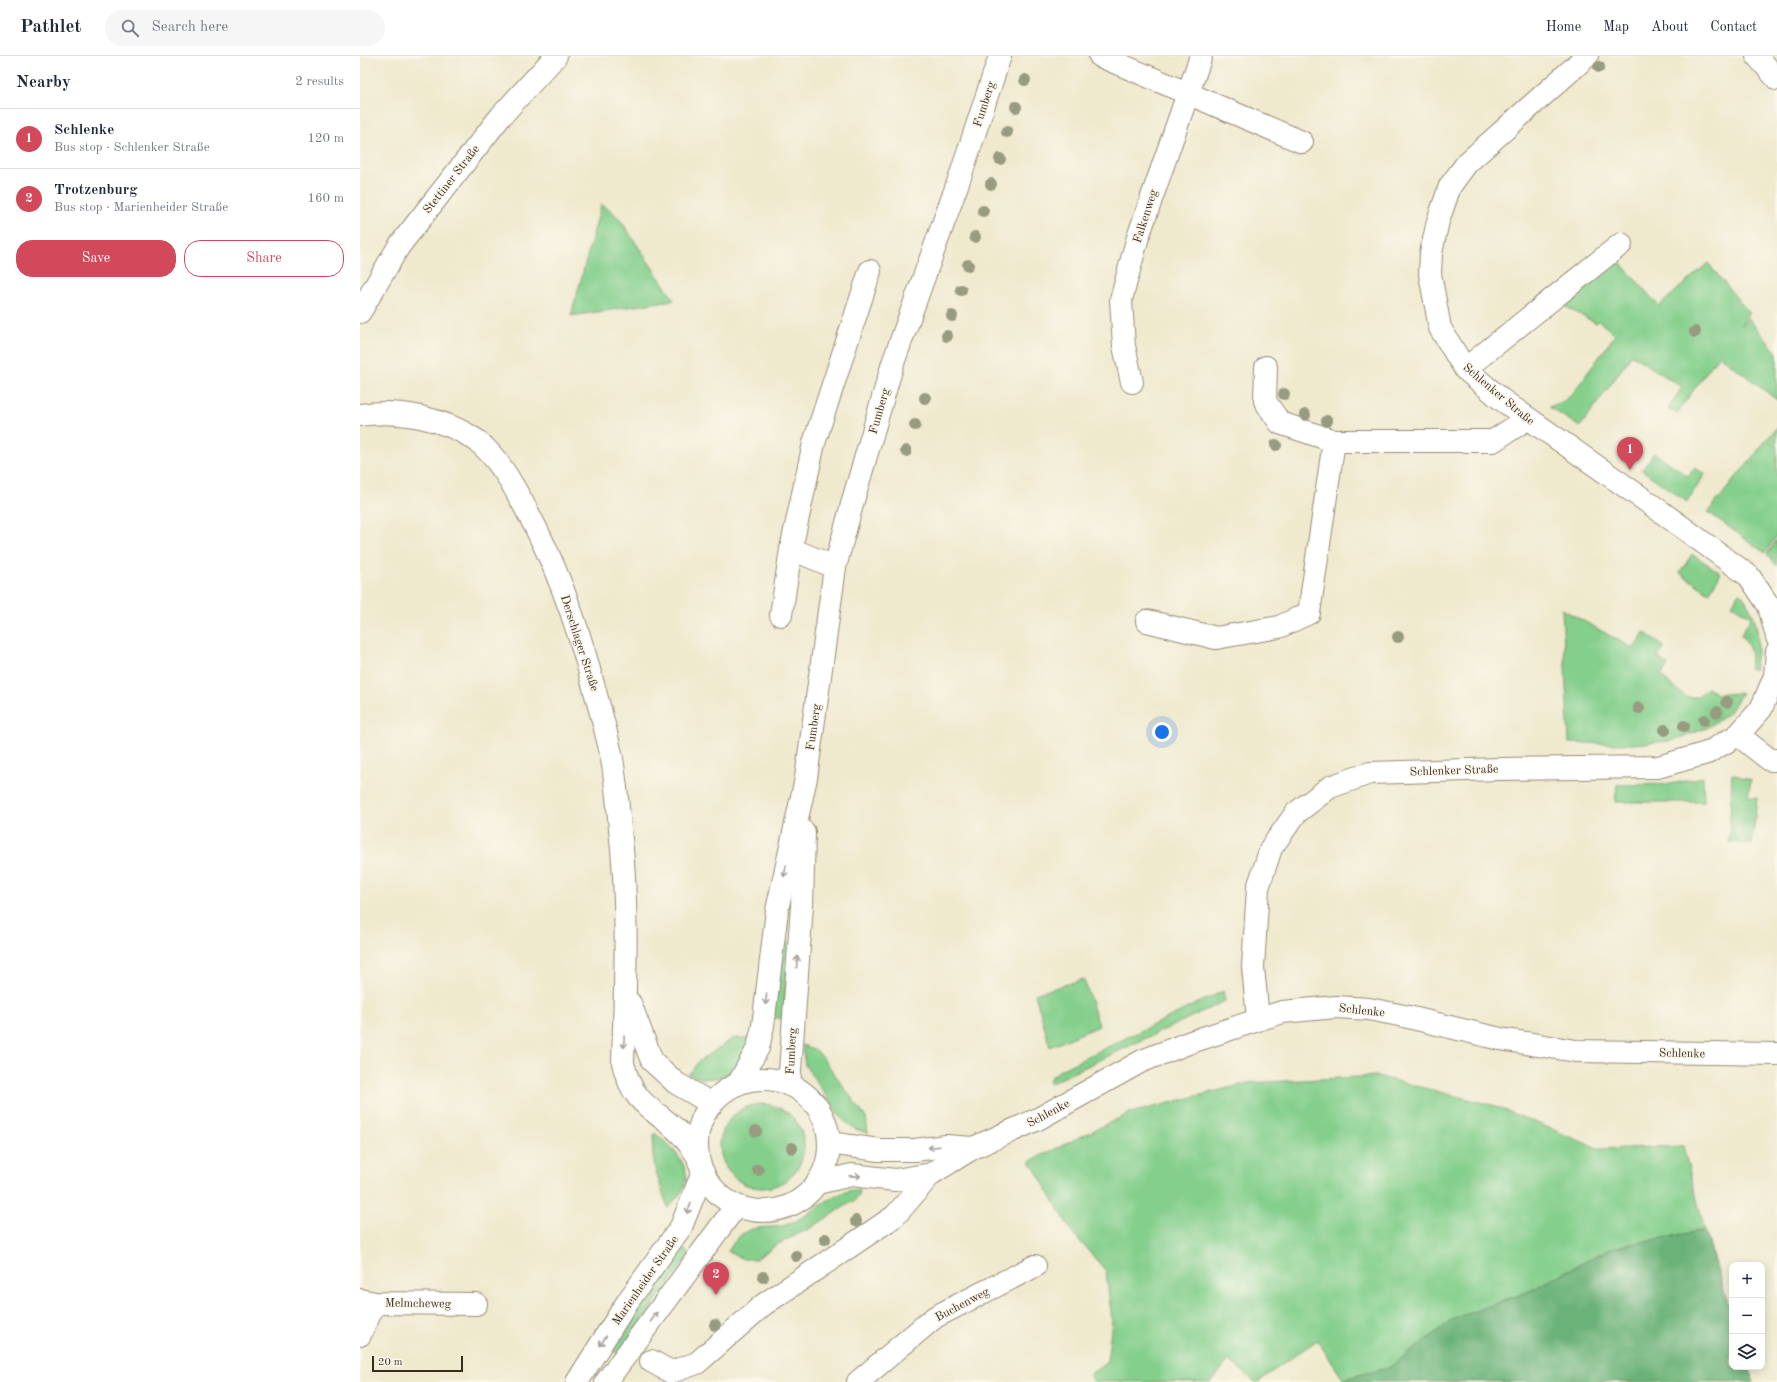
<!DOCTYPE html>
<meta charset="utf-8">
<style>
:root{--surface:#fff;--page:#f6f6f7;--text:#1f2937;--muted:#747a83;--line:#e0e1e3;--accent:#d1495b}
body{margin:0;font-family:"Old Standard TT",serif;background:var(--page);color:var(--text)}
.controls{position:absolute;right:12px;bottom:12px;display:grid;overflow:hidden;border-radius:8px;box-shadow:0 2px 10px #0003}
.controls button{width:36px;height:36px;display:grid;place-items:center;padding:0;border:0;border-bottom:1px solid var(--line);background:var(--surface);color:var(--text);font:20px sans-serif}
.scale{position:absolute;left:12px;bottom:10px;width:91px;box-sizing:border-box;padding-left:4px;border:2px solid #3b2a1e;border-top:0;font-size:11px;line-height:14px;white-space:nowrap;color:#3b2a1e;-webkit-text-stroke:3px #fbf7ec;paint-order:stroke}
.you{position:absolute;left:802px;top:676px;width:14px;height:14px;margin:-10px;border:3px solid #fff;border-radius:50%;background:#1a73e8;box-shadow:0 0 0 6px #1a73e833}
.badge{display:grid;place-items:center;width:26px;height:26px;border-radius:50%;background:var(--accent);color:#fff;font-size:13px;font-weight:700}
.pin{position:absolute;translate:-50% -33px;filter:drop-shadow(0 1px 2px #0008)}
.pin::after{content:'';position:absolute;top:21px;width:14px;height:12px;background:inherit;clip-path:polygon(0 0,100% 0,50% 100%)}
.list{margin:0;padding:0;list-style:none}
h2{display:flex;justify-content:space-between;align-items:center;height:52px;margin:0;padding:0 16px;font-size:17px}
h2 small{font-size:13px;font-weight:400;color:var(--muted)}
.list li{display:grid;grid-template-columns:26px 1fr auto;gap:12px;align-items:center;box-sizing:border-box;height:60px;padding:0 16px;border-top:1px solid var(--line)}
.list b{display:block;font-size:15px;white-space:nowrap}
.list p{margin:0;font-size:13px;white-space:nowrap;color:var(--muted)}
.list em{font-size:13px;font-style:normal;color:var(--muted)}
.actions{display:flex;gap:8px;padding:12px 16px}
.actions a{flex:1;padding:9px 0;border:1px solid var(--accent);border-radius:16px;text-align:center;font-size:14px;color:var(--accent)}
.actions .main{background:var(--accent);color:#fff}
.icon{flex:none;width:22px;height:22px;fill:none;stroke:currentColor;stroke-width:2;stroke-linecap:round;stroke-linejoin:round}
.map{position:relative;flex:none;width:1417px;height:1326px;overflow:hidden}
header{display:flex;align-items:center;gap:24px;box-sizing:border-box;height:56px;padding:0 20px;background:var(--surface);border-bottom:1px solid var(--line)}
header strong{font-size:19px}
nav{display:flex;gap:22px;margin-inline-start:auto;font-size:14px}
.search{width:280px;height:36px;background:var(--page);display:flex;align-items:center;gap:10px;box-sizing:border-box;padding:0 14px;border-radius:22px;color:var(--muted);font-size:15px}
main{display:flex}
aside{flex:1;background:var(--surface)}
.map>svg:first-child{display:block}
.green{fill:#84cf8c;stroke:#607c55}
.forest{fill:#6bb278;stroke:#536e4b}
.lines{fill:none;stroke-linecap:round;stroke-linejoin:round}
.minor-casing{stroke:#958a76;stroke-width:24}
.major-casing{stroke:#958a76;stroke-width:24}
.minor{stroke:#fff;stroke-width:22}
.major{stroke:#fff;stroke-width:22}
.tree{fill:#989b7f}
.oneway{stroke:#a79f9a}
.labels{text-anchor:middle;stroke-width:3;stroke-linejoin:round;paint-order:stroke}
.street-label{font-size:12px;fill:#3b2a1e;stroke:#fbf7ec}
</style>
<header>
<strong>Pathlet</strong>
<div class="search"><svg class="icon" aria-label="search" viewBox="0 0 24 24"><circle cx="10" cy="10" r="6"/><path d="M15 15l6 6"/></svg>Search here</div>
<nav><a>Home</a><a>Map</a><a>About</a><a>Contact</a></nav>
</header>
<main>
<aside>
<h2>Nearby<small>2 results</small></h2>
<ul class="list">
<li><span class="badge">1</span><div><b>Schlenke</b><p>Bus stop · Schlenker Straße</p></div><em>120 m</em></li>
<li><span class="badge">2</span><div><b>Trotzenburg</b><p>Bus stop · Marienheider Straße</p></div><em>160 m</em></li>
</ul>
<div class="actions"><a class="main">Save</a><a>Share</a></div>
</aside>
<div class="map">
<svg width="1417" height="1326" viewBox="0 0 1417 1326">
<rect width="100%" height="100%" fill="#fbf7ec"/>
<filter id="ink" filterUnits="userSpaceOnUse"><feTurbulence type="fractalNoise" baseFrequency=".025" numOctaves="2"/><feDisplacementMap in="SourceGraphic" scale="8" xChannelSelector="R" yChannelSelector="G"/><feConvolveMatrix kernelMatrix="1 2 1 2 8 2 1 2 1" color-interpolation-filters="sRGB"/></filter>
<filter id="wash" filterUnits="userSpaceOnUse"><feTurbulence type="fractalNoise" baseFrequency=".012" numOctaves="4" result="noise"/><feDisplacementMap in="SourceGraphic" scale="16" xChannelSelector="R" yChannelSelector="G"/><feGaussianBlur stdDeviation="0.9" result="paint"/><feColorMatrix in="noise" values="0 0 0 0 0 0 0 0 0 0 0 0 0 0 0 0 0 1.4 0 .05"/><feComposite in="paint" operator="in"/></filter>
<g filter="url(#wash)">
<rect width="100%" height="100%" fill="#efe9cd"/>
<g class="green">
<polygon points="241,149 251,154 259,162 314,244 211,260"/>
<polygon points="1256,202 1299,250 1348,207 1389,257 1380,270 1388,262 1417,297 1417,344 1359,299 1317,357 1308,353 1322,331 1272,299 1220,371 1189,351 1204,345 1213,337 1255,279 1239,265 1236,267 1202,249"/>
<polygon points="1417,371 1417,480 1405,497 1348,456"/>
<polygon points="1294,397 1328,420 1335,412 1345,418 1327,446 1282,414"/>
<polygon points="1417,484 1417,510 1407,498"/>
<polygon points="1332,498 1361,517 1349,537 1320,517"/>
<path d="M1380,536C1399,562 1401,582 1394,614L1389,612C1393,597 1390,591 1381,579L1391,561L1372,549Z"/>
<polygon points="1202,553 1274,593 1284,576 1304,591 1298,602 1308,609 1301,620 1326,641 1338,641 1347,632 1357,638 1382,637 1370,656 1347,672 1310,685 1272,688 1209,687"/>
<polygon points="1372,718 1391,724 1388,740 1397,742 1392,788 1369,786"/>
<polygon points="1343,721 1344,746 1255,746 1257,729 1311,728"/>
<polygon points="421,885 431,887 423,963 411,961"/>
<polygon points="724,923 739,970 690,991 675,938"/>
<polygon points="863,935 865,945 689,1028 690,1022 700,1014"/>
<path d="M374,982H390C381,1014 363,1030 328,1019L339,1005Z"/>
<polygon points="442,989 454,993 461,999 506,1062 508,1077 495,1073 482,1063 445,1009"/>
<polygon points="1017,1020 1135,1050 1240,1093 1323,1090 1345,1174 1251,1192 1170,1235 1094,1263 1029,1312 983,1323 957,1284 898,1326 895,1326 869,1304 851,1326 734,1326 729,1319 747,1306 752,1265 746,1215 712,1176 670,1105 770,1057 888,1027"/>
<circle cx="402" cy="1090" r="42"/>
<path d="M295,1077C310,1090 334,1110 324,1132C320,1139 313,1146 308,1152C301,1131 287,1098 295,1077Z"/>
<path d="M500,1133L499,1140L495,1144L449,1173L416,1189L396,1203H383L368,1196C373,1187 378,1180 387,1175C398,1169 414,1173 426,1169C455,1159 467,1136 500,1133Z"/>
<polygon points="320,1190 330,1198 258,1298 248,1291"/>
</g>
<polygon class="forest" points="1345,1174 1372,1259 1372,1311 1389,1311 1393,1326 986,1326 983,1323 1029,1312 1094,1263 1170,1235 1251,1192"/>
</g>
<g filter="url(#ink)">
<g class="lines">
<defs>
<g id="minor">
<polyline points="740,0 942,86"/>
<polyline points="1227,0 1107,107 1090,130 1078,165 1071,197 1070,218 1080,272 1105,313 1142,344 1289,447 1389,520 1409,550 1417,581"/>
<polyline points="1397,0 1417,23"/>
<polyline points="0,256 39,190 141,60 196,0"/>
<polyline points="906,311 905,345 920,367 974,385 1133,385 1167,363"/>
<polyline points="1105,313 1261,188"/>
<polyline points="772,326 764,290 761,244 777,184 841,0"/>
<polyline points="431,493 475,511"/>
<polyline points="421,559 431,493 454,387 510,215"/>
<polyline points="787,565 856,582 919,571 949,557 974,385"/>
<polyline points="1378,679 1410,704 1417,704"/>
<polyline points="898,963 893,911 898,832 911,792 936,757 970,731 1010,717 1140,713 1298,711 1347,697 1378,679 1401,653 1415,620 1417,596"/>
<polyline points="0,1244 15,1247 116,1248"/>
<polyline points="0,1279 15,1247"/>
<polyline points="291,1305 311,1316 337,1307 403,1249 535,1160 571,1118"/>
<polyline points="498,1326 575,1261 675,1210"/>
</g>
<g id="major">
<path d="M0,359C38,353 84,362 116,384C138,401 153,429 166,453C196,508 217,567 233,628C240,653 247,678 252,703C256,726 258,750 260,773C269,851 265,929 263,1007C273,1050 293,1051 321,1078C327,1084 332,1093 338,1100"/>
<polyline points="270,947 292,1005 316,1027 352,1048"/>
<circle cx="403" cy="1089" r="66"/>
<polyline points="378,1028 398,992 403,970 417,854 446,722 475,511 494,441 533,307 601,118 640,0"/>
<polyline points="429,1029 442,849 444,776"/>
<polyline points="469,1087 519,1094 555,1094 586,1090 613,1092"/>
<polyline points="457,1127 492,1119 535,1124 571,1118 613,1092 678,1063 782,1005 831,986 922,956 976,951 1009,953 1044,960 1140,983 1216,995 1417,998"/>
<polyline points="217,1326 268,1245 321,1171 343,1116"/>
<polyline points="246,1326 376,1150"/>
</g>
</defs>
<use href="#minor" class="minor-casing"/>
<use href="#major" class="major-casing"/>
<use href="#minor" class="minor"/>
<use href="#major" class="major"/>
</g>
<g class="tree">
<circle cx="1239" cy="11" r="6"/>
<circle cx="665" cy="24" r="6"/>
<circle cx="656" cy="51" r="6"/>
<circle cx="647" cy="76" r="6"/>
<circle cx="640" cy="103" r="6"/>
<circle cx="631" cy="128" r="6"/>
<circle cx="623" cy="155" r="6"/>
<circle cx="615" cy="181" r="6"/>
<circle cx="608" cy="209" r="6"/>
<circle cx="601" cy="234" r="6"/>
<circle cx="592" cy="260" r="6"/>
<circle cx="1335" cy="276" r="6"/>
<circle cx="587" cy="280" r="6"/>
<circle cx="924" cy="338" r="6"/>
<circle cx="565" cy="342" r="6"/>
<circle cx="945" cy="359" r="6"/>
<circle cx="967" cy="365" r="6"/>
<circle cx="555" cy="369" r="6"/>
<circle cx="916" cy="389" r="6"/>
<circle cx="546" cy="395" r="6"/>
<circle cx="1038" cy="581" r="6"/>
<circle cx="1367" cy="646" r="6"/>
<circle cx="1279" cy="652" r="6"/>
<circle cx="1357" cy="656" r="6"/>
<circle cx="1344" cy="664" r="6"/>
<circle cx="1324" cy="670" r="6"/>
<circle cx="1305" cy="674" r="6"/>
<circle cx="396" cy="1075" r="6"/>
<circle cx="432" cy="1092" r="6"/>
<circle cx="398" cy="1114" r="6"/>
<circle cx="496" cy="1165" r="6"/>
<circle cx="465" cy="1183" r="6"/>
<circle cx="436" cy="1200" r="6"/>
<circle cx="403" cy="1221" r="6"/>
<circle cx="355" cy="1269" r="6"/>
</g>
<defs><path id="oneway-shaft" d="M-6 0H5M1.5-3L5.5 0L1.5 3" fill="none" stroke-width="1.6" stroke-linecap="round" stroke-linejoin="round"/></defs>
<g class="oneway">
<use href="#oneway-shaft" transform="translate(425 815) rotate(102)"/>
<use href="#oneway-shaft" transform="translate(437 906) rotate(-85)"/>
<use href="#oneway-shaft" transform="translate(406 943) rotate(97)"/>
<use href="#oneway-shaft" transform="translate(264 986) rotate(91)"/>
<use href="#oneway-shaft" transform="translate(574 1091) rotate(173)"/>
<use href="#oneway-shaft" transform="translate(495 1120) rotate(1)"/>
<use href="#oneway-shaft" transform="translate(329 1152) rotate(111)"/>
<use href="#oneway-shaft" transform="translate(294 1261) rotate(-53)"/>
<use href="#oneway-shaft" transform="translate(243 1285) rotate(123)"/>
</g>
</g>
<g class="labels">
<g class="street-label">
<text transform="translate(624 48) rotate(-72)" y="4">Fumberg</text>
<text transform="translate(91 123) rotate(-52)" y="4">Stettiner Straße</text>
<text transform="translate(785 160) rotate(-72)" y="4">Falkenweg</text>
<text transform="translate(1139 338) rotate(40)" y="4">Schlenker Straße</text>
<text transform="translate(519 355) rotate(-74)" y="4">Fumberg</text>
<text transform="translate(220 587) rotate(72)" y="4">Derschlager Straße</text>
<text transform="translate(453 671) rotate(-82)" y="4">Fumberg</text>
<text transform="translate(1094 714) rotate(-2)" y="4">Schlenker Straße</text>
<text transform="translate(1002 954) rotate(6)" y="4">Schlenke</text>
<text transform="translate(431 995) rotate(-87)" y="4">Fumberg</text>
<text transform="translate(1322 997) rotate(1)" y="4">Schlenke</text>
<text transform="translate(688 1057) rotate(-28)" y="4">Schlenke</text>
<text transform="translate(285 1224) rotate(-55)" y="4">Marienheider Straße</text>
<text transform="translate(58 1247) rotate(1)" y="4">Melmcheweg</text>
<text transform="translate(602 1248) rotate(-28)" y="4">Buchenweg</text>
</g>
</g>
</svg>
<div class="controls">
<button>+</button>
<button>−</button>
<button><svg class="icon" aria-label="layers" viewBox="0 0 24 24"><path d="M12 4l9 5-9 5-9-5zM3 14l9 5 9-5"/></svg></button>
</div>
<div class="scale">20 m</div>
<div class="you"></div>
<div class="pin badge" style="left:1270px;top:414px">1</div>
<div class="pin badge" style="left:356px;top:1239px">2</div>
</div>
</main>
